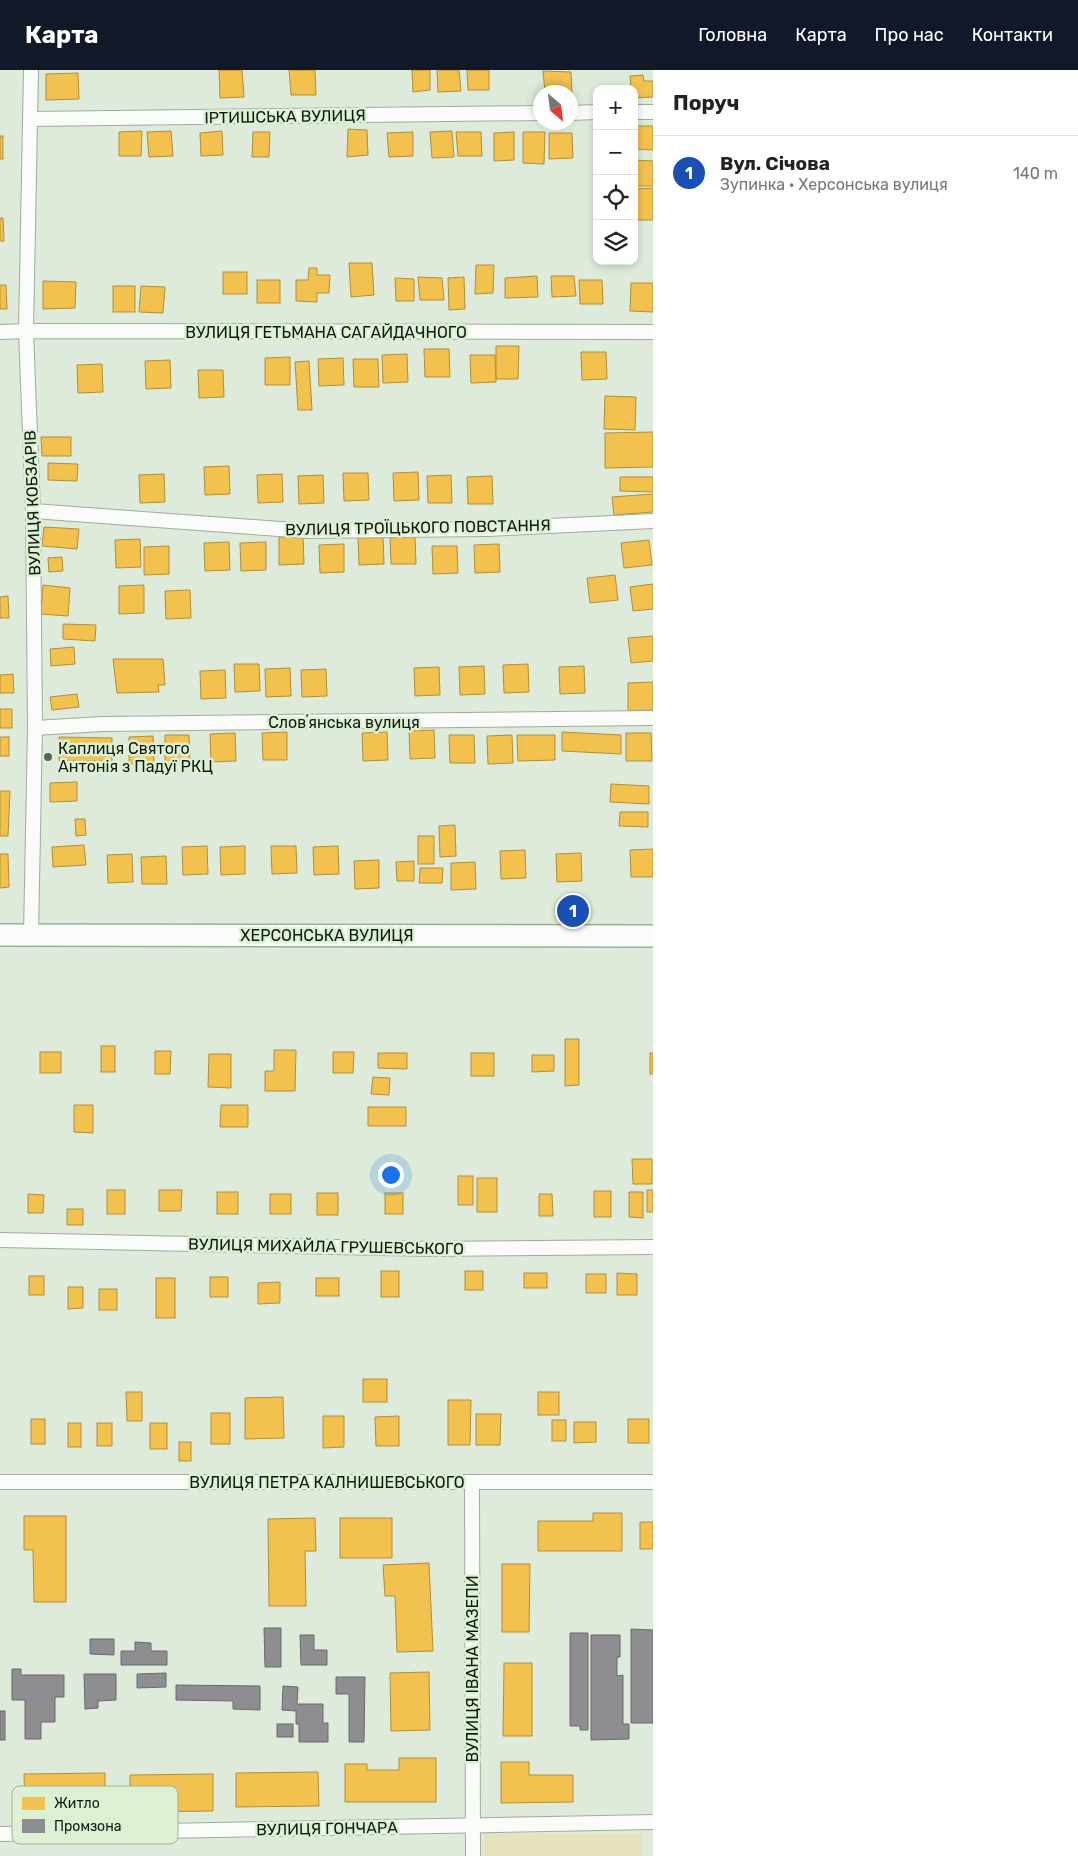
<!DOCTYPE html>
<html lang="uk">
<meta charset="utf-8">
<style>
:root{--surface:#fff;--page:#f6f6f6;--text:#222;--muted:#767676;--line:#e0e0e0;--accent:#111827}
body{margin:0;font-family:Rubik,sans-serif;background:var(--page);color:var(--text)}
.controls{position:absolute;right:15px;top:15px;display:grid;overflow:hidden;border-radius:10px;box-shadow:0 2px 8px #0003}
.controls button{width:45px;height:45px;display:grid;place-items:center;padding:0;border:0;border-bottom:1px solid var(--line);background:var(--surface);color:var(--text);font:25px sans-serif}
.compass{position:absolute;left:533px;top:15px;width:45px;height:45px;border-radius:50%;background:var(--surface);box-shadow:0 2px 8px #0003;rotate:152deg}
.you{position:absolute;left:390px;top:1104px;width:18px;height:18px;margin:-12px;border:4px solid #fff;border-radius:50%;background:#1a73e8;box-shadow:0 0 0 8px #1a73e833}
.badge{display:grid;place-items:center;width:32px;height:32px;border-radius:50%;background:var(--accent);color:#fff;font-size:16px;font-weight:700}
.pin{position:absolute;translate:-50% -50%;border:2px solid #fff;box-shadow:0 1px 5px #0006}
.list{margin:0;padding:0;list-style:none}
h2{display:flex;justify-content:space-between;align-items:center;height:65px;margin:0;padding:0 20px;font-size:21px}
h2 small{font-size:16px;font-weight:400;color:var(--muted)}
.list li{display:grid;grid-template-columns:32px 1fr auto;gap:15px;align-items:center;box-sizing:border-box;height:75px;padding:0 20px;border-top:1px solid var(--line)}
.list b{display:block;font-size:19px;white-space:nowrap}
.list p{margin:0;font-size:16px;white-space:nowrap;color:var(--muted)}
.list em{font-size:16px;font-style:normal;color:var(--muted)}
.icon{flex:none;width:28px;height:28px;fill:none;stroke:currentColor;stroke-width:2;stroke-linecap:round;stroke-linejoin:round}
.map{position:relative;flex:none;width:653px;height:1786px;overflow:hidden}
header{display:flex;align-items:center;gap:30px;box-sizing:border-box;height:70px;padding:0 25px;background:var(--accent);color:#fff}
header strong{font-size:24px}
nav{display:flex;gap:28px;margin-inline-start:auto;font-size:18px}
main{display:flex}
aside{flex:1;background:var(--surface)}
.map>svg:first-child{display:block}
.green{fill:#e5e3bd}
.homes{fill:#f2c14e;stroke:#af8f3b}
.industry{fill:#8d8d92;stroke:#686a6b}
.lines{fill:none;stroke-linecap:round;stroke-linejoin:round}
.street-casing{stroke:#a1aa9d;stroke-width:16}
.primary-casing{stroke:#a1aa9d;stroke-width:24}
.street{stroke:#fafcf9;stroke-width:14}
.primary{stroke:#fafcf9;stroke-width:21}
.poi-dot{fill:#5a6256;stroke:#dcf1d4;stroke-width:2}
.labels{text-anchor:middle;stroke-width:5;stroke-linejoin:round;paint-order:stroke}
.street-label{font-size:16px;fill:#12190f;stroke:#dcf1d4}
.poi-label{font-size:16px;fill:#12190f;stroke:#dcf1d4;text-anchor:start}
.key{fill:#dcf1d4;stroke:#9fb099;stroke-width:1}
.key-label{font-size:14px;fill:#12190f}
</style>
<header>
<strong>Карта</strong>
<nav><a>Головна</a><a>Карта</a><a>Про нас</a><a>Контакти</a></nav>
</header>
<main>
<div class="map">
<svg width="653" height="1786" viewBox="0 0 653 1786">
<rect width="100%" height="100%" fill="#dfebda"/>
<polygon class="green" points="484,1763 642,1764 642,1786 483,1786"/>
<g class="homes">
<polygon points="219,0 242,0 244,27 220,28"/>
<polygon points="289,0 315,0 316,25 291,25"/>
<polygon points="412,0 430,0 430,20 413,22"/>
<polygon points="437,0 459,0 461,21 438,22"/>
<polygon points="467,0 489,0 489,20 468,20"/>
<polygon points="543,1 571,2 572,25 570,22 545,22"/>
<polygon points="78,3 79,29 46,30 46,4"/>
<polygon points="643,5 644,11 653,11 653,27 634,28 634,19 631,19 630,6"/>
<polygon points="634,56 653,56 653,80 634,79"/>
<polygon points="348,59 367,60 368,85 347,87"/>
<polygon points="142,61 141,86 119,86 119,62"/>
<polygon points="171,61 173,86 149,87 147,62"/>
<polygon points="222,61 223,85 201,86 200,63"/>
<polygon points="452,61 454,87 432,88 430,62"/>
<polygon points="253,62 270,62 269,87 252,87"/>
<polygon points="413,62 413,86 389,87 387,63"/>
<polygon points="456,62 481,62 482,86 458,86"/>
<polygon points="514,62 514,90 494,91 494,63"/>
<polygon points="523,62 545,62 544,94 523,93"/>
<polygon points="549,63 572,63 573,88 549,89"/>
<rect x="0" y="66" width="3" height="23"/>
<polygon points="634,90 653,91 653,116 634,116"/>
<polygon points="653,118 653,150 635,150 635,119"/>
<polygon points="0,148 3,148 4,171 0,171"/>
<polygon points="349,193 372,193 374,225 351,227"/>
<polygon points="476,195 494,195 493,223 475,224"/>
<polygon points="309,198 317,198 317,205 330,205 329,223 317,223 317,232 296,231 296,210 308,210"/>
<rect x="223" y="202" width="24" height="22"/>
<polygon points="537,206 538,227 505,228 505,208"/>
<polygon points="551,206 574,206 576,226 552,227"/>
<polygon points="418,207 442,208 444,230 420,230"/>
<polygon points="464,207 465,239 449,240 448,208"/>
<polygon points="395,208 414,209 414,231 396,231"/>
<rect x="257" y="210" width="23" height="23"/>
<polygon points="579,210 602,210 603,234 580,234"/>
<polygon points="43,211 76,212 75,238 43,239"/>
<polygon points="631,213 653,213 653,242 630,241"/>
<polygon points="0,215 6,215 7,239 0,239"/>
<rect x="113" y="216" width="22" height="26"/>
<polygon points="141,216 165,217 163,243 139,242"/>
<polygon points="496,276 519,276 518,309 496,309"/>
<polygon points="424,279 449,279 450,307 425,307"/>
<polygon points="581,282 606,282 607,309 582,310"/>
<polygon points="407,284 408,312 383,313 382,285"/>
<polygon points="470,285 495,285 496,312 471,313"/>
<polygon points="290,287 290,315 265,315 265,288"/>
<polygon points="343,288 344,315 319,316 318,289"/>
<polygon points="353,289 378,289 379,317 354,317"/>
<polygon points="170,290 171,318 146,319 145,291"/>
<polygon points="309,291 312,340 298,340 295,292"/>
<polygon points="102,294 103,322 78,323 77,295"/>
<polygon points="198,300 223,300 224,327 199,328"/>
<polygon points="605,326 636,327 635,360 604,359"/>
<polygon points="653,362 653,397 605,398 605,363"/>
<polygon points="41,367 71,367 71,386 42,386"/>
<polygon points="48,393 78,394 77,411 48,410"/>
<polygon points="229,396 230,424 205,425 204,397"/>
<polygon points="418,402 419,430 394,431 393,403"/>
<polygon points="343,403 368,403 369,430 344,431"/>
<polygon points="164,404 165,432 140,433 139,405"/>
<polygon points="282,404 283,432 258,433 257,405"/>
<polygon points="323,405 324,433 299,434 298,406"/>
<polygon points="451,405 452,433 428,433 427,406"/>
<polygon points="492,406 493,434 468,434 467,407"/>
<polygon points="620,407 653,407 653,422 620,421"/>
<polygon points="653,424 653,442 614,445 612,427"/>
<polygon points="44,457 79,459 77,479 42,476"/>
<polygon points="303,466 304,494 279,495 279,467"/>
<polygon points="383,466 384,494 359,495 358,467"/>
<polygon points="390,466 415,466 416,494 391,494"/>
<polygon points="140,469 141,497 116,498 115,470"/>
<polygon points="649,470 652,495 624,498 621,473"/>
<polygon points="229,472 230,500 205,501 204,473"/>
<polygon points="266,472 266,500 241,501 240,473"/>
<polygon points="344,474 344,502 320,503 319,475"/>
<polygon points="499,474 500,502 475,503 474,475"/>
<polygon points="169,476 169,504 144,505 144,477"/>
<polygon points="432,476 457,476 458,503 433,504"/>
<polygon points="62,487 63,501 49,502 48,488"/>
<polygon points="615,505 618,530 590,533 587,508"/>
<polygon points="653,514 653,539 633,541 630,517"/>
<polygon points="43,515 70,518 68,546 41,544"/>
<polygon points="144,515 144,543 119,544 119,516"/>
<polygon points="190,520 191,548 166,549 165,521"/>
<polygon points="8,526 9,548 0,548 0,527"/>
<polygon points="63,554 96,555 95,571 63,569"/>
<polygon points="653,566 653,591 631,593 628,568"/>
<polygon points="74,577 75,594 51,596 50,579"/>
<polygon points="113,589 163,589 165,615 158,615 159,622 117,623"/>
<polygon points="234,594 259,594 260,621 235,622"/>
<polygon points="528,594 529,622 504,623 503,595"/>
<polygon points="484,596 485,624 460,625 459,597"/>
<polygon points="584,596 585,623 560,624 559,597"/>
<polygon points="439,597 440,625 415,626 414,598"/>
<polygon points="290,598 291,626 266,627 265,599"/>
<polygon points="326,599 327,626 302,627 301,600"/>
<polygon points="225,600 226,628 201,629 200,601"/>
<polygon points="13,604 14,623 0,623 0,605"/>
<polygon points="653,612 653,640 628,641 628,613"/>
<polygon points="77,624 79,637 52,640 50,627"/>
<rect x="0" y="639" width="12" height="19"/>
<polygon points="434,660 435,688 410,689 409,661"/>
<polygon points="287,662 287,690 263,690 262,663"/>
<polygon points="387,662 388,690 363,691 362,663"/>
<polygon points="562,662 621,665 621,684 562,681"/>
<polygon points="235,663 236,691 211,692 210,664"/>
<polygon points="626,663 651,663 652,691 626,691"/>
<polygon points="165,665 189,665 190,692 165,693"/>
<polygon points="449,665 474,665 475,693 450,693"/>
<polygon points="512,665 513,693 488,694 487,666"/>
<polygon points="517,665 555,665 555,690 518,691"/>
<polygon points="153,666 154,694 129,694 129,667"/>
<rect x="0" y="667" width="9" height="19"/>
<polygon points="59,667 112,668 112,691 59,691"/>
<polygon points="77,712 77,731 50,732 50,713"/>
<polygon points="611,714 649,716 649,734 610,732"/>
<polygon points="0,721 10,721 8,766 0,766"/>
<polygon points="620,742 648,742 648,757 619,756"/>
<polygon points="75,749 85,749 86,765 76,766"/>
<polygon points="455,755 456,786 440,787 439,756"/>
<rect x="418" y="766" width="16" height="28"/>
<polygon points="84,775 86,795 53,797 52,777"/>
<polygon points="207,776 208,804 183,805 182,777"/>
<polygon points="245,776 245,804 221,805 220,777"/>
<polygon points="271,776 296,776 297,803 272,804"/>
<polygon points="338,776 339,804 314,805 313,777"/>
<polygon points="653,779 653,807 631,807 630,780"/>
<polygon points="525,780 526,808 501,809 500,781"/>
<polygon points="581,783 582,811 557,812 556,784"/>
<polygon points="0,784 8,784 9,817 0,818"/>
<polygon points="132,784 133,812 108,813 107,785"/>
<polygon points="166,786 167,814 142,814 141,787"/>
<polygon points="379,790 379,818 355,819 354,791"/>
<polygon points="414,791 414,811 397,811 396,792"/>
<polygon points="475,792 476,819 451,820 451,793"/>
<polygon points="420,798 443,798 442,813 419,813"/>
<polygon points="565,969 579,969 579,1015 565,1016"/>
<rect x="101" y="976" width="14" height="26"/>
<polygon points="274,980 296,980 295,1021 265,1021 265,1001 274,1001"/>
<polygon points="155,981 171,981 170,1004 155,1004"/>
<rect x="40" y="982" width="21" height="21"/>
<polygon points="333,982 354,982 353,1003 333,1003"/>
<polygon points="378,983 407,983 407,999 378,998"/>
<rect x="471" y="983" width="23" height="23"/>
<rect x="650" y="983" width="3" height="21"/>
<polygon points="209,984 231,984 231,1018 208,1017"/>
<polygon points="532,985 554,985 554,1001 532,1002"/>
<polygon points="373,1007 390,1008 389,1025 371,1024"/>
<polygon points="74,1035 93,1035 93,1063 74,1062"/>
<polygon points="221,1035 248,1035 248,1057 220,1057"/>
<rect x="368" y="1037" width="38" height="19"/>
<polygon points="632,1089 652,1089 652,1114 633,1114"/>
<rect x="458" y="1106" width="15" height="29"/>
<rect x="477" y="1108" width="20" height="34"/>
<rect x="107" y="1120" width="18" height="24"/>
<polygon points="159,1120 182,1120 181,1141 159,1141"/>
<rect x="647" y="1120" width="6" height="22"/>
<rect x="594" y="1121" width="17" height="26"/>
<rect x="217" y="1122" width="21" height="22"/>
<polygon points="629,1122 643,1122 643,1148 629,1147"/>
<rect x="317" y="1123" width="21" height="22"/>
<rect x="385" y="1123" width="18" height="21"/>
<polygon points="28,1124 44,1125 43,1143 28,1143"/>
<rect x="270" y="1124" width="21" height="20"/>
<polygon points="539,1124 552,1124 553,1146 539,1146"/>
<rect x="67" y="1139" width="16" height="16"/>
<rect x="381" y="1201" width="18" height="26"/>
<rect x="465" y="1201" width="18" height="19"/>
<rect x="524" y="1203" width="23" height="15"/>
<polygon points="617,1203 637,1204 637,1225 617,1225"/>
<rect x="586" y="1204" width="20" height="19"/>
<rect x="29" y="1206" width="15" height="19"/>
<rect x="210" y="1207" width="18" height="20"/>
<rect x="156" y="1208" width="19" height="40"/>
<rect x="316" y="1208" width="23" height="18"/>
<polygon points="280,1212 280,1233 258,1234 258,1213"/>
<polygon points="68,1217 83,1217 83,1238 68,1239"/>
<rect x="99" y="1219" width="18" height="21"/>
<rect x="363" y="1309" width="24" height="23"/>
<polygon points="126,1322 142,1322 142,1351 127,1351"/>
<rect x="538" y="1322" width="21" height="23"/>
<polygon points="283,1327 284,1368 245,1369 245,1328"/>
<polygon points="448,1330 471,1330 470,1375 448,1375"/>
<rect x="211" y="1343" width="19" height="31"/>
<polygon points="476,1344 501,1344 500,1375 476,1375"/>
<polygon points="323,1346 344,1346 344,1377 323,1378"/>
<polygon points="399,1346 399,1376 376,1376 375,1347"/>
<rect x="31" y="1349" width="14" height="25"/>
<rect x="628" y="1349" width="21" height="24"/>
<rect x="552" y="1350" width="14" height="21"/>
<polygon points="574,1352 596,1352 596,1372 574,1373"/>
<rect x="68" y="1353" width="13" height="24"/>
<rect x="97" y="1353" width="15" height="23"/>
<rect x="150" y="1353" width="17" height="26"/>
<rect x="179" y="1372" width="12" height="19"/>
<polygon points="593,1443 622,1443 622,1481 538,1481 538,1451 593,1451"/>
<polygon points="24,1446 66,1446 66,1532 34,1532 33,1480 24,1480"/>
<polygon points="315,1448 316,1481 305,1481 306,1536 269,1536 268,1449"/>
<rect x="340" y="1448" width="52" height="40"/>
<rect x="640" y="1452" width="13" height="27"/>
<polygon points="429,1493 433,1581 397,1582 395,1526 385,1526 383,1495"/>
<polygon points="502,1494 530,1494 529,1562 502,1562"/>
<polygon points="504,1593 532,1593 532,1666 503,1666"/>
<polygon points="429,1602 430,1660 391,1661 390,1603"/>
<polygon points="399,1688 436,1688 436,1732 345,1732 345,1694 367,1694 367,1700 399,1700"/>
<polygon points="501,1692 529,1692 529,1705 573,1705 573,1732 501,1733"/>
<polygon points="318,1702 319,1736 236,1737 236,1703"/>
<polygon points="105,1703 105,1740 25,1740 24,1704"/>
<polygon points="213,1704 213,1741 130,1742 130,1705"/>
</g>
<g class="industry">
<polygon points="264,1558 281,1558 281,1597 265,1597"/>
<polygon points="631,1559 653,1560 653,1653 631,1653"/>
<polygon points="570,1563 588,1563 588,1660 580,1660 580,1656 570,1656"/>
<polygon points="300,1565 314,1565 314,1580 327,1580 327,1595 301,1595"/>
<polygon points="591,1565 620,1565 620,1587 617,1587 617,1606 623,1605 623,1654 629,1654 629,1669 591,1670"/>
<polygon points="90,1569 114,1569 114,1585 90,1584"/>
<polygon points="135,1572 151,1573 151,1581 167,1581 167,1595 121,1595 121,1581 135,1581"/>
<polygon points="12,1599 21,1599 21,1605 64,1605 64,1627 55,1627 55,1652 41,1652 41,1669 25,1669 25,1630 12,1630"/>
<polygon points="166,1603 166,1617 137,1618 137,1604"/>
<polygon points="84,1604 116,1604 116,1630 98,1631 98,1638 85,1639"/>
<polygon points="336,1607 365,1607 364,1672 349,1672 349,1624 336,1624"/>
<polygon points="176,1615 260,1616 260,1640 233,1639 233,1631 176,1630"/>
<polygon points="283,1616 298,1617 297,1634 323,1634 323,1653 328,1653 328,1672 299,1672 299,1654 296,1654 296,1641 282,1640"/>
<rect x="0" y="1641" width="5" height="29"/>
<rect x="277" y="1654" width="16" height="13"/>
</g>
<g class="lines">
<defs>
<g id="street">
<polyline points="31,0 26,261 33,441 35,658 31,865"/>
<polyline points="634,42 653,42"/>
<polyline points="570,43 597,42"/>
<polyline points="30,49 540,43"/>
<polyline points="0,262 26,261 653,262"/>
<polyline points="33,441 307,461 487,459 653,451"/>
<polyline points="35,658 102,654 653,648"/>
<polyline points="0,1170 430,1179 653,1177"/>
<polyline points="0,1412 653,1412"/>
<polyline points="472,1412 473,1786"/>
<polyline points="0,1764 653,1752"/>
</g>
<polyline id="primary" points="0,865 653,866"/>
</defs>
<use href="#street" class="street-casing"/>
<use href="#primary" class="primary-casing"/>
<use href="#street" class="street"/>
<use href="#primary" class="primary"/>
</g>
<circle class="poi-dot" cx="48" cy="687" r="5"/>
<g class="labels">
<g class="street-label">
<text transform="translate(285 46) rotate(-1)" y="6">ІРТИШСЬКА ВУЛИЦЯ</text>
<text x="326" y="268">ВУЛИЦЯ ГЕТЬМАНА САГАЙДАЧНОГО</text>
<text transform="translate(32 433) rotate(-92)" y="6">ВУЛИЦЯ КОБЗАРІВ</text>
<text transform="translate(418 457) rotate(-1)" y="6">ВУЛИЦЯ ТРОЇЦЬКОГО ПОВСТАННЯ</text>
<text x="344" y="658">Словʼянська вулиця</text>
<text x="327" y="871">ХЕРСОНСЬКА ВУЛИЦЯ</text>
<text transform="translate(326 1176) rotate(1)" y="6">ВУЛИЦЯ МИХАЙЛА ГРУШЕВСЬКОГО</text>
<text x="327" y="1418">ВУЛИЦЯ ПЕТРА КАЛНИШЕВСЬКОГО</text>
<text transform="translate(472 1599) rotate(-90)" y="6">ВУЛИЦЯ ІВАНА МАЗЕПИ</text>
<text transform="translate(327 1758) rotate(-1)" y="6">ВУЛИЦЯ ГОНЧАРА</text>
</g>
<g class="poi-label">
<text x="58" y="684">Каплиця Святого<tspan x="58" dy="18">Антонія з Падуї РКЦ</tspan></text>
</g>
</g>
<rect x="12" y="1716" width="166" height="58" rx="8" class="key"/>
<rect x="22" y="1727" width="23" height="13" fill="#f2c14e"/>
<rect x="22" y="1749" width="23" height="14" fill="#8d8d92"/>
<g class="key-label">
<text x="54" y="1738">Житло</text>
<text x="54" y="1761">Промзона</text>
</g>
</svg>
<div class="controls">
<button>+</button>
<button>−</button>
<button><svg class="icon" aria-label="locate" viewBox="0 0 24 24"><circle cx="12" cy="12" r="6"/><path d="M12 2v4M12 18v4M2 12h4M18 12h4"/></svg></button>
<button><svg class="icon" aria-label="layers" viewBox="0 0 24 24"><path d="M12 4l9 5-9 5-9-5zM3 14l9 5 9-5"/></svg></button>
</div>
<svg class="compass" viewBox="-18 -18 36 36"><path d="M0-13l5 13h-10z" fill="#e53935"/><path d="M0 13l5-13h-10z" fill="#767676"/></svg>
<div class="you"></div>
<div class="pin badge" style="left:573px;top:841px;background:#1a4fb4">1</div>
</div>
<aside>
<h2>Поруч<small></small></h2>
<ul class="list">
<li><span class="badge" style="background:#1a4fb4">1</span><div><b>Вул. Січова</b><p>Зупинка · Херсонська вулиця</p></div><em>140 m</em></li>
</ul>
</aside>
</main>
